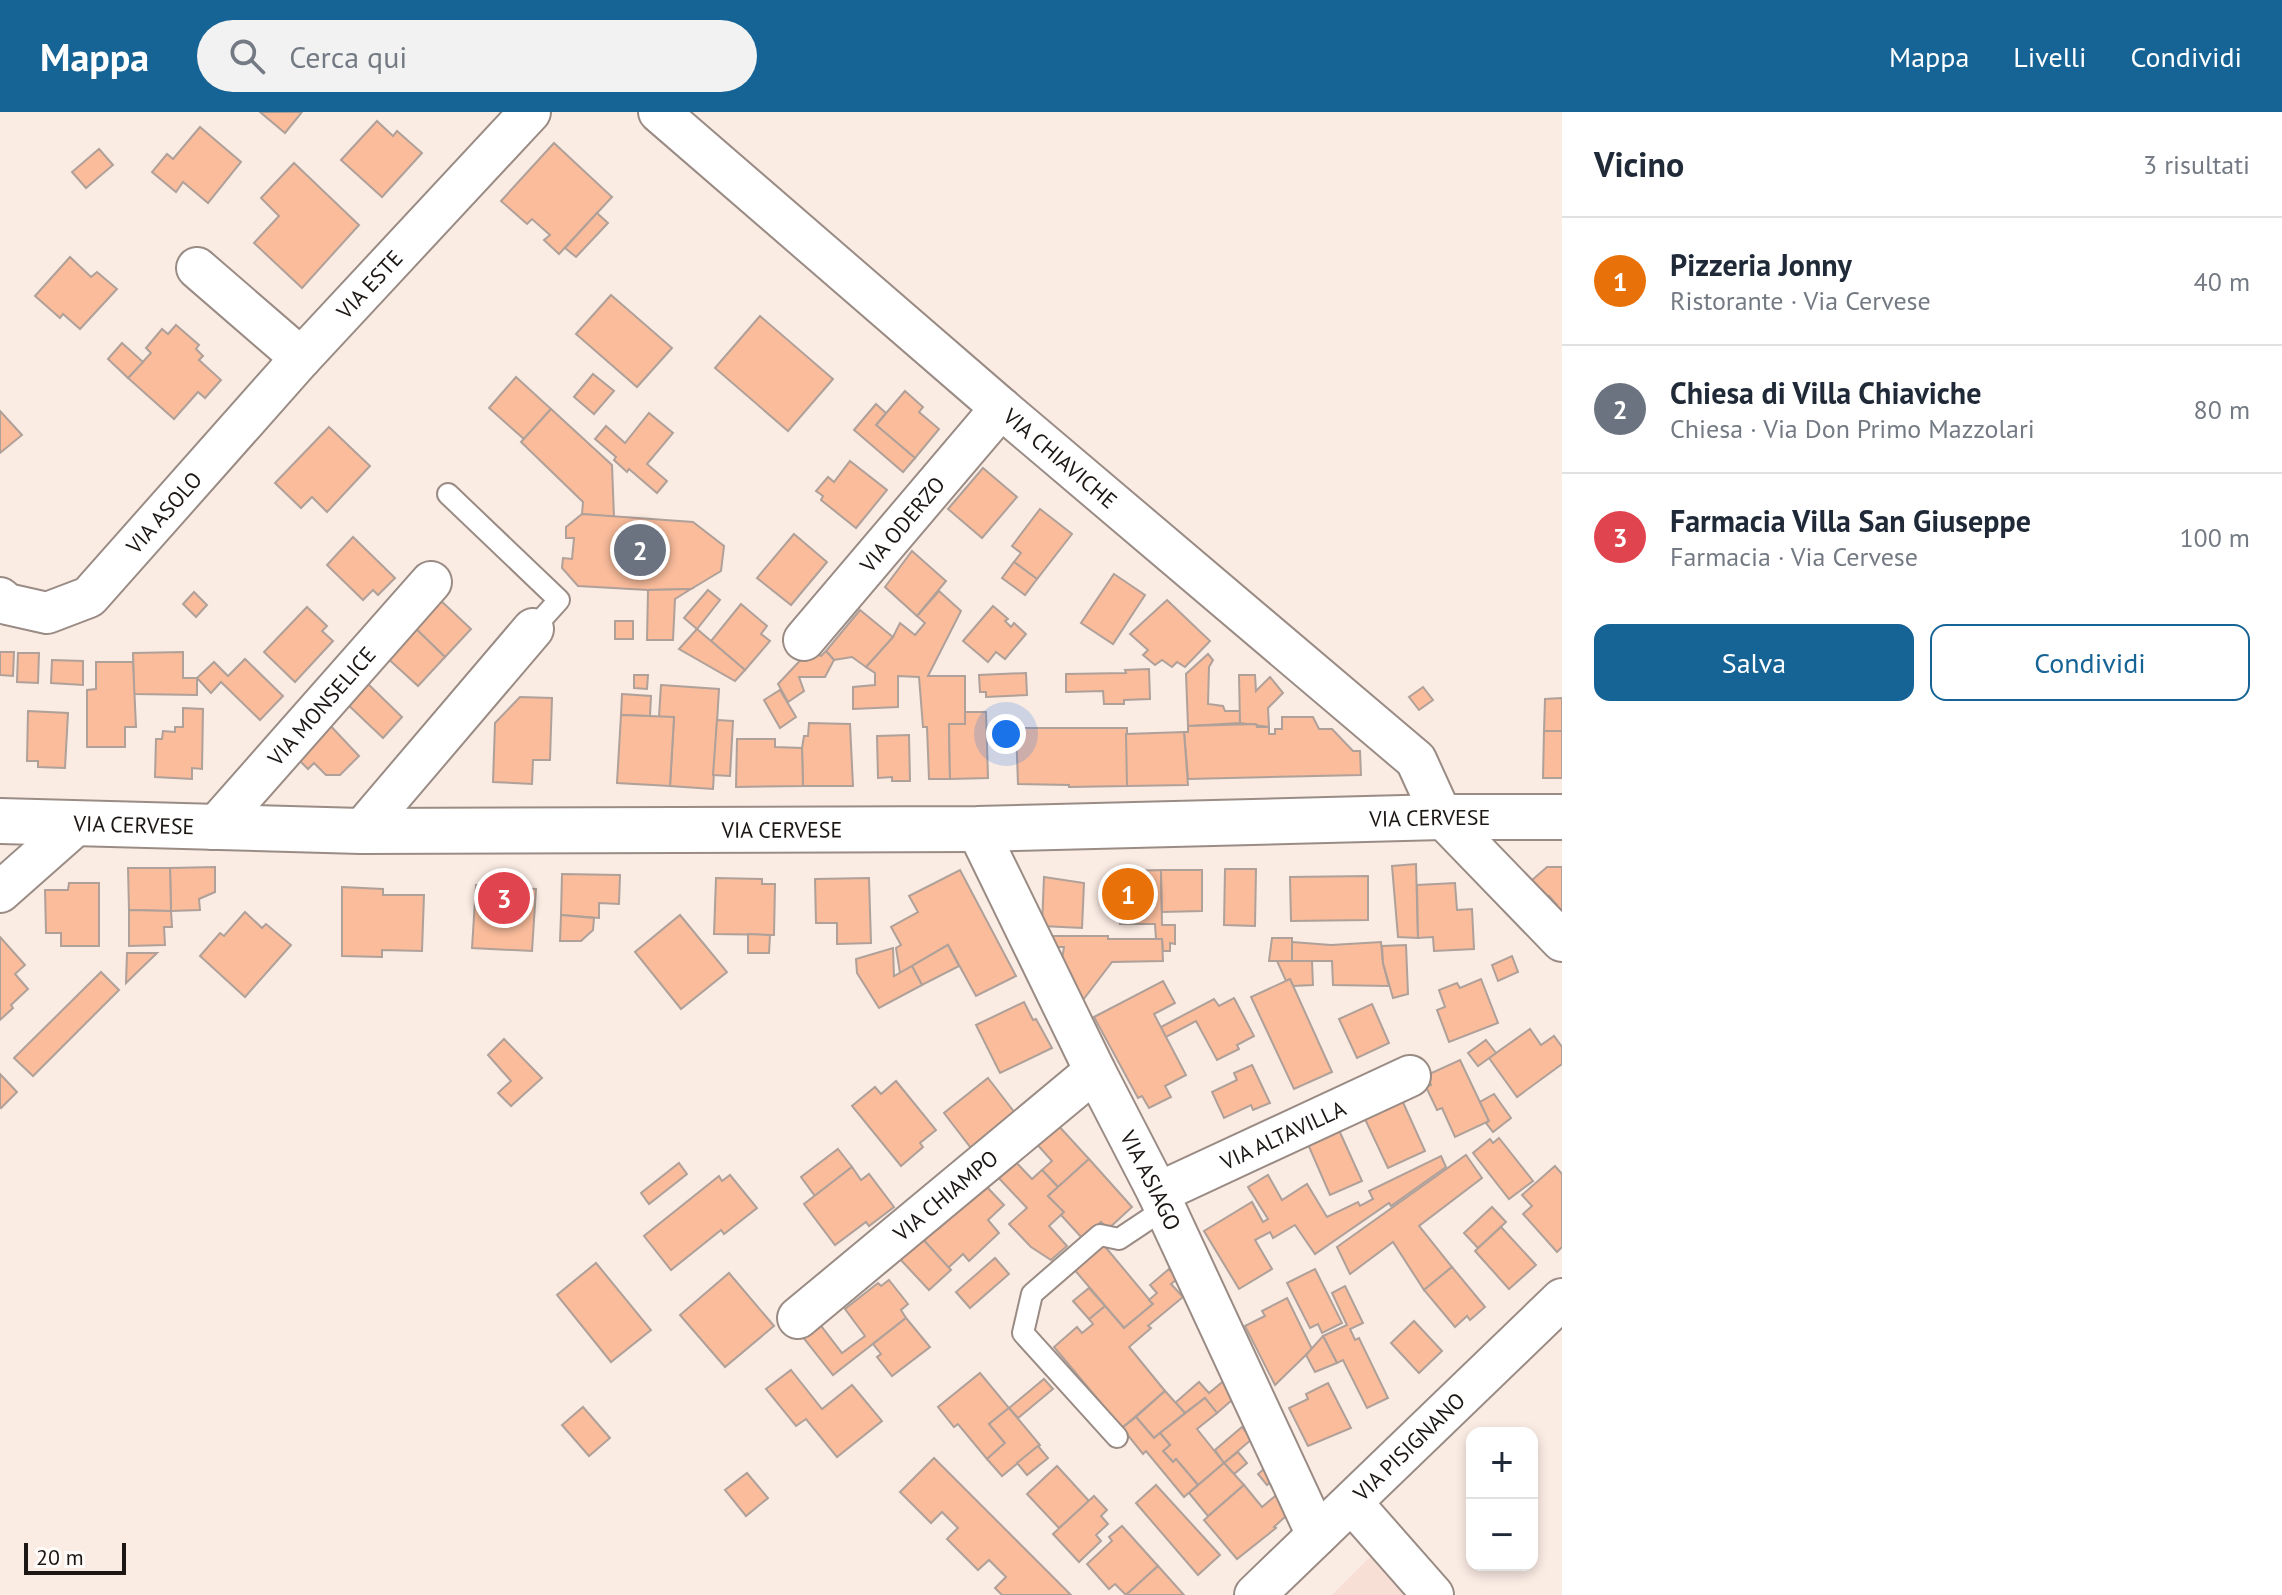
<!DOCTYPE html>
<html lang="it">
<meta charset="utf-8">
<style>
:root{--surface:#fff;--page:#f2f2f3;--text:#1f2937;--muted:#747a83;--line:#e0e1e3;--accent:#166396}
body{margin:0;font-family:"PT Sans",sans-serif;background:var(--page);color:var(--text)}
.controls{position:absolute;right:24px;bottom:24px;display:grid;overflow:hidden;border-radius:16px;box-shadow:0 4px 12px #0003}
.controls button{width:72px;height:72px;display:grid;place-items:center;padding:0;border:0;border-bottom:2px solid var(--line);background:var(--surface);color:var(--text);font:40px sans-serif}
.scale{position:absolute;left:24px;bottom:20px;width:102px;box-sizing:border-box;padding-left:8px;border:4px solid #1c1714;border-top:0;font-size:22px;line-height:28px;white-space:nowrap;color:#1c1714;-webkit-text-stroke:6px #fefbf9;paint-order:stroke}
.you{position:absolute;left:1006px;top:622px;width:28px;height:28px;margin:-20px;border:6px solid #fff;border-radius:50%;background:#1a73e8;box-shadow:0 0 0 12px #1a73e833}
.badge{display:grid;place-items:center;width:52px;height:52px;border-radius:50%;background:var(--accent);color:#fff;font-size:26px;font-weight:700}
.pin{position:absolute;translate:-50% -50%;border:4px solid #fff;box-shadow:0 2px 8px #0006}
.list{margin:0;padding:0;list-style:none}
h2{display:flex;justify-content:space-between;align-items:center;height:104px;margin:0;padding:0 32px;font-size:34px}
h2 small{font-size:26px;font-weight:400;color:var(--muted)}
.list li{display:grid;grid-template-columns:52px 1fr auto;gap:24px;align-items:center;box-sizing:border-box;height:128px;padding:0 32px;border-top:2px solid var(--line)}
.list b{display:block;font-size:30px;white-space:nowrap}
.list p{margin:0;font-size:26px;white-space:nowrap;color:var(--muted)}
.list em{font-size:26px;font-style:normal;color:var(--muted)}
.actions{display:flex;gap:16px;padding:24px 32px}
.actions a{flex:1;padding:18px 0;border:2px solid var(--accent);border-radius:16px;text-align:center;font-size:28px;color:var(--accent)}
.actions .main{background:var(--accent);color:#fff}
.icon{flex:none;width:44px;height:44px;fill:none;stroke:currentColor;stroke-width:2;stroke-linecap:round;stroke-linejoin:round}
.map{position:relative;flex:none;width:1562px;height:1483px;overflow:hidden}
header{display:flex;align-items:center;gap:48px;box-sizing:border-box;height:112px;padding:0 40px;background:var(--accent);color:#fff}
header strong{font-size:38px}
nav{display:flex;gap:44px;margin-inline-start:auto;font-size:28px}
.search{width:560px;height:72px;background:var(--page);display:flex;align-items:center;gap:20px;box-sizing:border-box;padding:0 28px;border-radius:44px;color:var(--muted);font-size:30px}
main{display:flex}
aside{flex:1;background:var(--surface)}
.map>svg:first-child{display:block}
.education{fill:#f7dfd5}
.building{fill:#fabc9b;stroke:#afa099;stroke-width:2}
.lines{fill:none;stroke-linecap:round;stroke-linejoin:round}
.service-casing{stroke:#9a8c85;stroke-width:24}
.minor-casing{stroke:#9a8c85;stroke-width:44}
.secondary-casing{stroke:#9a8c85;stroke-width:48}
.service{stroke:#fff;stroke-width:20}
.minor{stroke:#fff;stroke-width:40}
.secondary{stroke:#fff;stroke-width:44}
.labels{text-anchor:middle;stroke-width:8;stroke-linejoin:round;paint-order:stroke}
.street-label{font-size:22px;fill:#1c1714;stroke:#fefbf9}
</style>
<header>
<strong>Mappa</strong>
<div class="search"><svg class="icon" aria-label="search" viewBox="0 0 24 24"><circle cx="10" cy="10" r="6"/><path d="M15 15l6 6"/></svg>Cerca qui</div>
<nav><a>Mappa</a><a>Livelli</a><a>Condividi</a></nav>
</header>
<main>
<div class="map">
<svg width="1562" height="1483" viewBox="0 0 1562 1483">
<rect width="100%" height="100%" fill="#faebe3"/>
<polygon class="education" points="1370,1445 1404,1483 1332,1483"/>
<g class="building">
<polygon points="260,0 302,0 285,21"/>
<polygon points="377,9 393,24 397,19 422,41 382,85 341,48"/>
<polygon points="200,15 241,50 208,91 183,70 176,80 152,60 167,42 173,47"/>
<polygon points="554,31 612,85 559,142 544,128 550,123 532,107 527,112 501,89"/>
<polygon points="99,37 113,53 86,76 72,60"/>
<polygon points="294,51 359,113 302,176 254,131 279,104 261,86"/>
<polygon points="597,101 608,111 576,145 565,136"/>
<polygon points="70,145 91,165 97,160 117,177 80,217 63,202 60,206 35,184"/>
<polygon points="611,183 672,236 637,275 576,222"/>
<polygon points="760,204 833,267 788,319 715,256"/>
<polygon points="176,213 199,233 196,237 203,244 199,248 221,268 205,286 198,280 174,307 128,266 151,241 146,236 162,217 168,222"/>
<polygon points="122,231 143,250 128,266 108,247"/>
<polygon points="593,262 614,279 594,302 574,285"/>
<polygon points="516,265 551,297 524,327 489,296"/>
<polygon points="905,279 923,295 919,300 939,317 915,346 876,313"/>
<polygon points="876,292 886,301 876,313 915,346 903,360 854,318"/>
<polygon points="551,297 612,353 614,405 582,402 583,390 521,330"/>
<polygon points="0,299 22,323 0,341"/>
<polygon points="649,301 673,321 647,352 667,369 657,381 629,357 627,360 614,348 616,345 595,327 606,314 625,331"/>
<polygon points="329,315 370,354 327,400 312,385 301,396 275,371"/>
<polygon points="850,349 887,378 856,416 821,388 823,384 816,379 828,365 834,370"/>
<polygon points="983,356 1017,385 982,426 948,397"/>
<polygon points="1040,397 1072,422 1037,467 1014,450 1021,441 1012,434"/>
<polygon points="582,402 693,410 724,434 721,459 691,477 648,478 578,474 562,456 563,446 572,447 574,426 566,426 566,415"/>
<polygon points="794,422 827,450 791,493 757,466"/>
<polygon points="353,425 395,466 378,483 373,478 363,488 327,453"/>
<polygon points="912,439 946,469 917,504 885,475"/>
<polygon points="1014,450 1037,467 1025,483 1002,466"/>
<polygon points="1114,462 1145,483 1113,532 1081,511"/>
<polygon points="691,477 675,487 673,528 647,528 648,478"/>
<polygon points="708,478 720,488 697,517 684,506"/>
<polygon points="939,479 961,499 928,564 965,564 965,612 949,612 950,667 929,667 927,615 923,615 919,565 898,564 898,595 853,597 853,575 875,573 875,561 866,555 893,525 900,511 915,523 925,511 917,504"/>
<polygon points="194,480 207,493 196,505 183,492"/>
<polygon points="438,486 471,517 445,545 412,513"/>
<polygon points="1167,488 1210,529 1185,555 1177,550 1172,555 1162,548 1155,553 1143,543 1148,538 1130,522"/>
<polygon points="741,492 767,514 761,522 770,529 745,558 711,529"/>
<polygon points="993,494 1008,507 1005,509 1011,515 1014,511 1026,522 1005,547 996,540 988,550 963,529"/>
<polygon points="307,495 327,514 322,519 333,529 295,570 264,540"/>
<polygon points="860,498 893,525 866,555 852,545 834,548 826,539"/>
<rect x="615" y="509" width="18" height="18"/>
<polygon points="412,513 445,545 418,574 384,543"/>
<polygon points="697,517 745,558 735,569 679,537"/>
<polygon points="810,538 821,544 826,539 834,548 825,565 799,565 804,579 788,590 778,572"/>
<polygon points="0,540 14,540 13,564 0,563"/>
<polygon points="183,540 183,566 197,566 197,583 134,582 133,541"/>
<polygon points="18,541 39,541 38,571 17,570"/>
<polygon points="1208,542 1213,548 1209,555 1208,592 1223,594 1225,599 1240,599 1240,611 1188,614 1186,562"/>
<polygon points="245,547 283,584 260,608 221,570 211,581 197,566 214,550 228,564"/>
<polygon points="52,548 83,549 83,573 51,571"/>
<polygon points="96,550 133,550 136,615 125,615 125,635 87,635 87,578 96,577"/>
<polygon points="1149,557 1150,587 1124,588 1124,592 1104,592 1103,579 1066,580 1066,562 1126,561 1125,558"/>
<polygon points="1026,561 1027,583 986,585 986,580 980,580 979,563"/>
<polygon points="634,563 648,563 647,577 634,576"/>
<polygon points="1239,563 1255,563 1256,579 1270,565 1283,581 1268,596 1269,615 1240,611"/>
<polygon points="365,569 402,605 383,626 345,590"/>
<polygon points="661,573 719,577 713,677 670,674 674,605 659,605"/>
<polygon points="1423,575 1433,588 1419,598 1409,585"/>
<polygon points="780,578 796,605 780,616 764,588"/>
<polygon points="622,582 651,584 650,604 621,603"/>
<polygon points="520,585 552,586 550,648 533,648 532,672 493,670 495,611"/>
<polygon points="1562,586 1562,619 1544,619 1545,587"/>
<polygon points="183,596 203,597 202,657 192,656 192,667 155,665 156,627 162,627 163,619 175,620 175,615 183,615"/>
<polygon points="28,599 68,601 65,656 38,655 38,649 27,649"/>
<polygon points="965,600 986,600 988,666 950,667 949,612 965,612"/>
<polygon points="621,603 674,605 670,674 617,671"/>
<polygon points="1282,605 1313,605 1319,617 1332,617 1353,639 1360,639 1361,663 1188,667 1184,620 1188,620 1188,614 1256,612 1257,615 1269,615 1269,622 1275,622 1275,617 1282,617"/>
<polygon points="717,608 733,609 730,664 713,663"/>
<polygon points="326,609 359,644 340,663 326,663 314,651 308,657 293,642"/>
<polygon points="809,611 850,612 853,674 803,674 802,636 804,624 808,624"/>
<polygon points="1016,616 1127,616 1127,674 1069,675 1069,673 1018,672"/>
<polygon points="1544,619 1562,619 1562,666 1543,666"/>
<polygon points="1184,620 1188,673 1127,674 1126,622"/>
<polygon points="909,623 910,669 892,669 892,665 878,666 877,624"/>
<polygon points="737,627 775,627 775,635 802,636 803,674 736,675"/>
<polygon points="1416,752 1418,826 1398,825 1392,754"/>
<polygon points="215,755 215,780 199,787 200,798 171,799 170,756"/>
<polygon points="1547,755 1562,755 1562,810 1549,801 1557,793 1549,784 1540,792 1524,775"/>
<polygon points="128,756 170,756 171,799 129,798"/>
<polygon points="1225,757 1256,757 1255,814 1224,813"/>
<polygon points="960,758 1016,864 976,884 948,833 900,861 896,836 901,833 891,815 918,800 909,784"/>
<polygon points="1161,758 1162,813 1175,813 1175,832 1170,831 1170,839 1163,839 1162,827 1156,827 1155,812 1120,812 1120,759"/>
<polygon points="1161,758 1202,758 1202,799 1162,800"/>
<polygon points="562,762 620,763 619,792 599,791 599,806 561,803"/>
<polygon points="1368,764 1368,808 1291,809 1290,765"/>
<polygon points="1044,765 1084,771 1082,816 1042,814"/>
<polygon points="716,766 762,767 762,772 775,772 774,823 714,822"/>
<polygon points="869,766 871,831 837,832 837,811 816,811 815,767"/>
<polygon points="69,771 99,771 99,834 61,834 61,821 46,821 45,778 68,778"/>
<polygon points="1455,771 1457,798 1472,797 1474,837 1434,839 1433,825 1418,826 1417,773"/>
<polygon points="476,773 536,777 532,839 472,836"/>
<polygon points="342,775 383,777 383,783 424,783 422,839 382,838 382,845 342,844"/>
<polygon points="129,798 171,799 172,815 164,815 165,833 129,834"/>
<polygon points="245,800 262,816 266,812 291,833 245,885 200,844 220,821 224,824"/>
<polygon points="561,803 594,806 593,818 581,829 560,829"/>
<polygon points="680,803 727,860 681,897 635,840"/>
<polygon points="748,822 770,823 769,841 748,841"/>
<polygon points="1052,824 1108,824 1108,827 1162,827 1163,849 1112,850 1083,888 1062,848 1064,835 1052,835"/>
<polygon points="0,825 25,853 15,862 28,877 11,893 13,896 0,908"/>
<polygon points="1272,826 1292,826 1292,849 1269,849"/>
<polygon points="1292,830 1331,833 1381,830 1383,851 1389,874 1333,873 1332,849 1292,849"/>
<polygon points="948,833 959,854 922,873 912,854"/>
<polygon points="1406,833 1408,882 1393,886 1383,851 1382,834"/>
<polygon points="893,836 894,864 912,854 922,873 879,896 857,861 856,847"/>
<polygon points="127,841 157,841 126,871"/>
<polygon points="1512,844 1518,860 1498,869 1492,853"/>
<polygon points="1277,849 1312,849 1313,873 1293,874 1290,867 1286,869"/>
<polygon points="101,860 119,878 33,964 14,946"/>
<polygon points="1290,867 1332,960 1294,977 1251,885"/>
<polygon points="1481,867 1498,911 1449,930 1437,898 1445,895 1439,878 1457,871 1460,876"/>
<polygon points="1163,869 1175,891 1154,902 1186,963 1165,974 1171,985 1149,996 1142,984 1138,986 1094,905"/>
<polygon points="1234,886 1254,924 1237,933 1239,937 1217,948 1196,909 1166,925 1161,915 1214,887 1219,894"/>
<polygon points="1024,890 1033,908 1036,907 1052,936 1000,961 976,913"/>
<polygon points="1372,892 1389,931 1357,946 1339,907"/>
<polygon points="1530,917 1541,933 1554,924 1562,935 1562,952 1517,985 1489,946"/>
<polygon points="504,927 542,966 511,994 498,981 511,969 488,943"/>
<polygon points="1486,928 1496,941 1478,954 1468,941"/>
<polygon points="1460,948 1489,1009 1455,1025 1442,996 1437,998 1426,975 1431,973 1427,963"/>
<polygon points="1252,953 1270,991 1253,998 1251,993 1224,1006 1212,980 1237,968 1234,961"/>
<polygon points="0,962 17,980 1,996 0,995"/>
<polygon points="988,966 1015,1001 971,1036 944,1001"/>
<polygon points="896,969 936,1018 920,1031 923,1035 901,1054 852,994 875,975 881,982"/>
<polygon points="1494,982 1511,1006 1493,1020 1486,1011 1489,1009 1480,990"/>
<polygon points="1401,986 1425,1039 1388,1056 1364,1005"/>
<polygon points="1056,1011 1089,1047 1058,1075 1042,1058 1052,1049 1035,1030"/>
<polygon points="1338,1016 1362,1069 1330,1083 1307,1030"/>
<polygon points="1499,1026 1533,1069 1509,1087 1473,1041 1490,1027 1493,1031"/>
<polygon points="838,1037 852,1055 815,1084 801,1065"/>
<polygon points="1466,1043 1482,1066 1419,1114 1452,1155 1424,1178 1393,1130 1350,1162 1337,1135"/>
<polygon points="1441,1044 1446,1055 1391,1094 1389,1091 1315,1142 1295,1113 1273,1126 1270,1120 1255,1128 1272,1157 1239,1177 1204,1119 1252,1090 1263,1110 1268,1107 1248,1075 1268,1063 1282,1088 1307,1072 1327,1105 1358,1090 1360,1094 1373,1087 1369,1079"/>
<polygon points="1012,1046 1032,1067 1042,1058 1058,1075 1048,1084 1064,1100 1049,1114 1067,1134 1051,1148 1031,1135 1009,1112 1027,1096 995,1062"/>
<polygon points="1089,1047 1132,1095 1108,1117 1101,1110 1083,1127 1061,1103 1064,1100 1048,1084"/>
<polygon points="679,1051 687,1062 649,1092 641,1081"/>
<polygon points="1555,1054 1562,1062 1562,1135 1557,1140 1523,1102 1532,1094 1522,1083"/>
<polygon points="852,1055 861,1068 869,1062 894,1095 869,1114 866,1110 835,1133 804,1092"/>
<polygon points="730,1063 757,1096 724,1122 721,1118 671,1158 644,1124 719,1064 722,1069"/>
<polygon points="985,1073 1004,1093 988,1108 999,1121 969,1149 963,1142 948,1156 920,1124 934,1111 939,1116"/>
<polygon points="1492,1095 1506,1110 1478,1136 1464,1121"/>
<polygon points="1501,1115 1536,1153 1509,1177 1475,1139"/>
<polygon points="920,1124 951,1158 929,1178 898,1145"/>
<polygon points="1102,1131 1153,1192 1124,1216 1073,1156"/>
<polygon points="995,1146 1009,1162 970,1196 956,1180"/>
<polygon points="596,1151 651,1218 611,1250 557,1183"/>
<polygon points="1452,1155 1485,1195 1470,1208 1467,1204 1455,1215 1424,1178"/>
<polygon points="1169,1157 1177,1167 1171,1172 1183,1185 1148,1214 1151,1216 1129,1235 1165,1279 1122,1316 1054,1235 1077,1215 1082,1221 1093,1212 1089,1207 1105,1194 1124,1216 1153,1192 1149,1188 1157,1181 1150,1173"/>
<polygon points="1315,1157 1342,1211 1322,1221 1318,1212 1310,1216 1287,1171"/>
<polygon points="729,1161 774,1214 725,1255 680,1203"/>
<polygon points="889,1168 908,1192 901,1198 906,1206 833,1263 798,1219 815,1206 842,1241 865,1224 845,1197 878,1171 881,1174"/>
<polygon points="1345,1174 1363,1211 1350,1217 1355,1228 1359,1226 1388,1286 1367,1296 1343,1248 1337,1251 1323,1224 1347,1213 1332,1181"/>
<polygon points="1089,1176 1105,1194 1089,1207 1073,1189"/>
<polygon points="1287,1186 1312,1237 1275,1273 1245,1214 1265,1204 1262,1199"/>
<polygon points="906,1206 930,1235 892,1264 877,1245 881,1242 873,1232"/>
<polygon points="1414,1209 1442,1239 1419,1261 1391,1231"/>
<polygon points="1323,1224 1337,1251 1315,1260 1306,1243"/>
<polygon points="791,1258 822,1297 852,1273 882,1309 837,1345 806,1307 796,1314 766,1277"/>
<polygon points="980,1261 1009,1296 989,1312 1005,1331 987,1347 958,1312 954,1315 938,1295"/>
<polygon points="1044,1267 1053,1277 1018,1306 1009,1296"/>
<polygon points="1226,1267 1239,1282 1217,1301 1205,1286 1185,1301 1175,1291 1199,1270 1209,1281"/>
<polygon points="1328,1271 1351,1316 1308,1334 1289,1296 1308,1287 1306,1282"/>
<polygon points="1165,1279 1185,1301 1154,1326 1136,1305"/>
<polygon points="1205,1286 1217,1301 1197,1317 1224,1351 1198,1373 1176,1347 1173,1350 1163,1339 1170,1333 1160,1321"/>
<polygon points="583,1295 610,1326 589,1344 562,1313"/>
<polygon points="1009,1296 1040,1333 1002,1364 987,1347 1005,1331 989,1312"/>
<polygon points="1136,1305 1154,1326 1160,1321 1170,1333 1163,1339 1173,1350 1176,1347 1198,1373 1184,1385 1146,1339 1143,1342 1122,1316"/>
<polygon points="1242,1315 1252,1327 1224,1351 1215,1338"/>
<polygon points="1038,1334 1048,1346 1027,1363 1017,1351"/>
<polygon points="1238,1340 1247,1351 1234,1362 1224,1351"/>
<polygon points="934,1346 1071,1483 1002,1483 995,1476 1006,1465 989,1448 978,1458 947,1427 958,1416 942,1400 931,1411 900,1380"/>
<polygon points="1273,1349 1282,1359 1267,1373 1258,1362"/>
<polygon points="1224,1351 1244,1373 1208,1404 1189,1381"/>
<polygon points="1057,1354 1089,1389 1059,1416 1027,1382"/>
<polygon points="747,1361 768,1386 746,1404 725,1378"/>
<polygon points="1156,1373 1220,1443 1198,1463 1136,1391"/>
<polygon points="1244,1373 1262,1395 1286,1375 1288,1402 1274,1415 1276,1416 1237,1447 1204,1408"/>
<polygon points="1094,1384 1107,1398 1101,1404 1108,1412 1096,1423 1101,1429 1079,1450 1053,1422"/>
<polygon points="1122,1414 1158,1454 1126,1483 1115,1472 1109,1477 1087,1452 1112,1429 1109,1425"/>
<polygon points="1158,1454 1184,1483 1126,1483"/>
</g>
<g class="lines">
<defs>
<g id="service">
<polyline points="448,382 559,488 533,517"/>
<polyline points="1117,1325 1023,1221 1032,1182 1100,1123 1119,1127 1164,1097"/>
</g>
<g id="minor">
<path id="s1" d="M659,0L1001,296L1416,648L1442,705L1562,829"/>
<path id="s2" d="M197,156L301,246L530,0"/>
<path id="s3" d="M0,486L7,492L47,501L89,485L301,246"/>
<path id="s4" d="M804,528L1001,296"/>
<path id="s5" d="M213,717L431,470"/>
<path id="s6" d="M977,717L1095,959L1158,1081L1317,1423"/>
<polyline points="361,719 533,517"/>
<polyline points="0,780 78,711"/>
<path id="s7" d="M1158,1081L1410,964"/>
<path id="s8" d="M798,1206L1095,959"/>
<polyline points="1352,1391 1433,1483"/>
<path id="s9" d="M1255,1483L1562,1187"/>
</g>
<g id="secondary">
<path id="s10" d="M0,709L361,719L977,717L1442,705H1562"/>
</g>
</defs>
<use href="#service" class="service-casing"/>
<use href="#minor" class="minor-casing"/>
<use href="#secondary" class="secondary-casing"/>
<use href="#service" class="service"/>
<use href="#minor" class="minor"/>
<use href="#secondary" class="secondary"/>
</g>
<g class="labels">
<g class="street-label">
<text dy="8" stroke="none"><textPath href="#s2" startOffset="238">VIA ESTE</textPath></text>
<text dy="8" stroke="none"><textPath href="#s1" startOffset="530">VIA CHIAVICHE</textPath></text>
<text dy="8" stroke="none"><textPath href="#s3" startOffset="208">VIA ASOLO</textPath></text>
<text dy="8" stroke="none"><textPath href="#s4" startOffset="152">VIA ODERZO</textPath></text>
<text dy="8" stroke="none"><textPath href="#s5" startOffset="164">VIA MONSELICE</textPath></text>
<text dy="8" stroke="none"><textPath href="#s10" startOffset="1430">VIA CERVESE</textPath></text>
<text dy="8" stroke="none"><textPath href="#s10" startOffset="134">VIA CERVESE</textPath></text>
<text dy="8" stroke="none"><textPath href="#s10" startOffset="782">VIA CERVESE</textPath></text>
<text dy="8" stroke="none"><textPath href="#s7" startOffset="138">VIA ALTAVILLA</textPath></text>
<text dy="8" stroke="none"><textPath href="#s6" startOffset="392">VIA ASIAGO</textPath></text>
<text dy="8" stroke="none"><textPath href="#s8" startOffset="192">VIA CHIAMPO</textPath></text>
<text dy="8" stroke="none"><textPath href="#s9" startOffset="214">VIA PISIGNANO</textPath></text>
</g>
</g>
</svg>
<div class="controls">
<button>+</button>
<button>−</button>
</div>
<div class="scale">20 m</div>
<div class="you"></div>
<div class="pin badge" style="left:1128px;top:782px;background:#e8710a">1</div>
<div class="pin badge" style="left:640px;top:438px;background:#6b7280">2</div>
<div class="pin badge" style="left:504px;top:786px;background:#e0444e">3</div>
</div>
<aside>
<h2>Vicino<small>3 risultati</small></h2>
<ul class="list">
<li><span class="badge" style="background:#e8710a">1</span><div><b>Pizzeria Jonny</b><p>Ristorante · Via Cervese</p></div><em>40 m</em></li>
<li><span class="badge" style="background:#6b7280">2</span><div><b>Chiesa di Villa Chiaviche</b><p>Chiesa · Via Don Primo Mazzolari</p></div><em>80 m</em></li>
<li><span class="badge" style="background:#e0444e">3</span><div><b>Farmacia Villa San Giuseppe</b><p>Farmacia · Via Cervese</p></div><em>100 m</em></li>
</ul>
<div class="actions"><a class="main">Salva</a><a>Condividi</a></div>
</aside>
</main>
